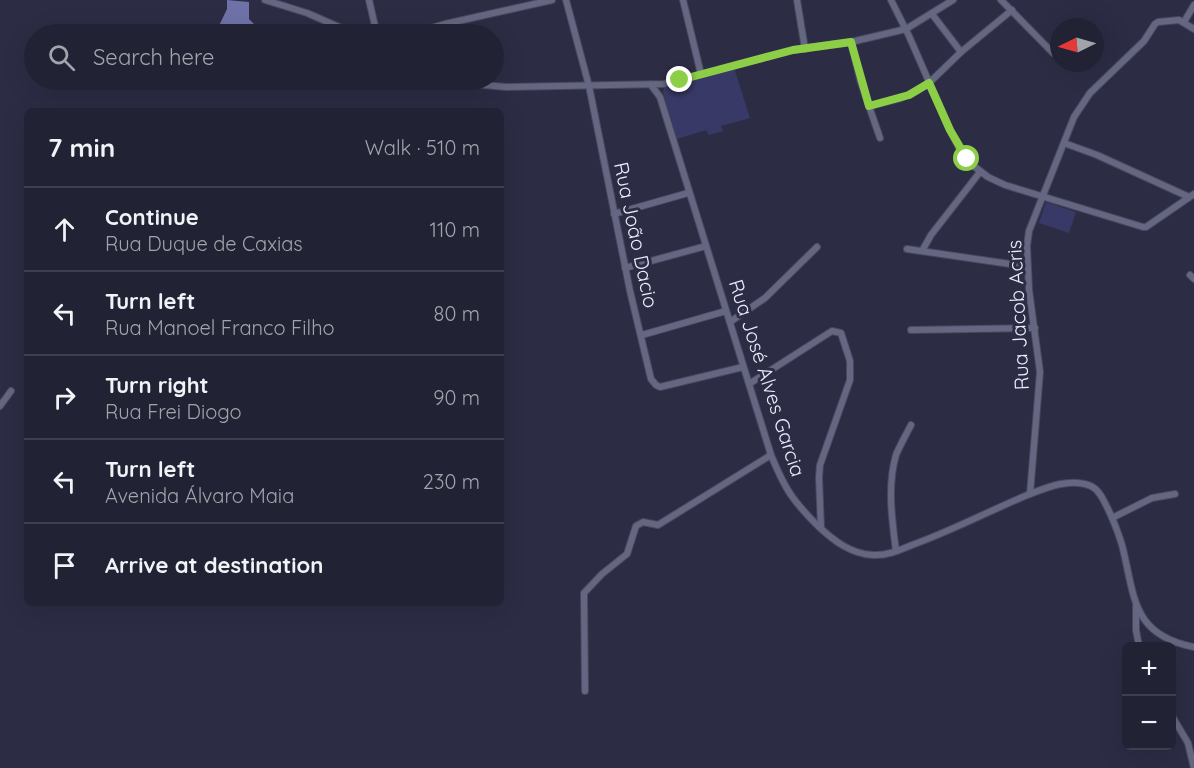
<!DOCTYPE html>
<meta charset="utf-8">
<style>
:root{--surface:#212234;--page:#2d2f40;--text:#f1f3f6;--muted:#a2a4ac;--line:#3e3f4f}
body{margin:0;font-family:Quicksand,sans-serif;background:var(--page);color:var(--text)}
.controls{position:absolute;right:18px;bottom:18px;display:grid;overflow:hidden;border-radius:9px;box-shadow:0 6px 24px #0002}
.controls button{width:54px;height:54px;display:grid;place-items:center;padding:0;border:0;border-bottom:2px solid var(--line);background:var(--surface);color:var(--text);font:30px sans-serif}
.compass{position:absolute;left:1050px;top:18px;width:54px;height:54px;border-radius:50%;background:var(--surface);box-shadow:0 6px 24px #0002;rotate:265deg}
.stop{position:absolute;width:18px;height:18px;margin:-14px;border:4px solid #8cce45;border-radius:50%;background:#fff}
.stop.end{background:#8cce45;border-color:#fff;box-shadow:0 2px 6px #0008}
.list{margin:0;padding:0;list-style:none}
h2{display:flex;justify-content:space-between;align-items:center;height:78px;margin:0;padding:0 24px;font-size:26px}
h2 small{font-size:20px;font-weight:400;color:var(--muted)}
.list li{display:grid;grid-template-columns:39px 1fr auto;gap:18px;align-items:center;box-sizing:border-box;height:84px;padding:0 24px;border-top:2px solid var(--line)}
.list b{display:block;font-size:22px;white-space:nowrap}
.list p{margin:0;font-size:20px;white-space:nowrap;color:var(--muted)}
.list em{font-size:20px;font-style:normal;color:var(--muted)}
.icon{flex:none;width:33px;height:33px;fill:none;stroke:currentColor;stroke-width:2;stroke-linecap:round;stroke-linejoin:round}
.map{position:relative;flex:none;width:1194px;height:768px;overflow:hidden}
.search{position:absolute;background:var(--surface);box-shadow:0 6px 24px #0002;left:24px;top:24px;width:480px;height:66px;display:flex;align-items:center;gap:15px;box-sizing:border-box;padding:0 21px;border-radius:33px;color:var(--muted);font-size:22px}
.panel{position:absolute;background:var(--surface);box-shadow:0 6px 24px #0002;left:24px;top:108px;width:480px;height:498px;border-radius:9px}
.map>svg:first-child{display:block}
.green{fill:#383966}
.water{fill:#6f72a8}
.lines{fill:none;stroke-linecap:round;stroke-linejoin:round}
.minor-casing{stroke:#48495c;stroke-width:8}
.minor{stroke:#656782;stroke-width:6}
.route{stroke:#8cce45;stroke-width:8}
.labels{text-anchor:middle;stroke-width:6;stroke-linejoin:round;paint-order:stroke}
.street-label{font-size:20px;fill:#ebecfc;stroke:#2c2d45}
</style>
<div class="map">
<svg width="1194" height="768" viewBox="0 0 1194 768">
<rect width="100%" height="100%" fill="#2c2d45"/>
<g class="green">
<polygon points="734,68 750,118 721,126 723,131 709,135 706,130 677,139 663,92 664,88"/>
<polygon points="1046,202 1076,212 1069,233 1039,223"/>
</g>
<path class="water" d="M227,0L249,2V19L256,26C239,30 233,35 215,34L227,9Z"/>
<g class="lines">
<defs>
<g id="minor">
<polyline points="265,0 307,13 355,34"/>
<polyline points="369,0 375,26 371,34"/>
<polyline points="566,0 589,86 630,291 651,379 656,385 660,387 743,367"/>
<polyline points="683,0 701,74"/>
<polyline points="797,0 805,49"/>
<polyline points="891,0 909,36 950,130 961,152 971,164 988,177 1005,185 1143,227 1146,227 1194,194"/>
<polyline points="1001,0 1053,53"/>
<polyline points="932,14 961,52"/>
<polyline points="1184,22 1194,5"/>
<polyline points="410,34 445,24 552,0"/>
<polyline points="851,42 861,83 880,138"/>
<polyline points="465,80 483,85 506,87 664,84 793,50 851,42 906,29 953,0"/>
<path d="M651,85L660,97L771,455C785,489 792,500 818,526C834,541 851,554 873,555C887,556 900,550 912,545C951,531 987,512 1025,496C1045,488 1070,477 1091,486C1099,490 1103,499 1107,507C1113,519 1118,532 1122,545C1135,596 1131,635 1194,647"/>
<polyline points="869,106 901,98 916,91 929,83 961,52 1012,10"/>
<polyline points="1064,143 1097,155 1189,197"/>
<polyline points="614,214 688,193"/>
<polyline points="907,249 1010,264 1027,265"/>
<polyline points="922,251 931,235 980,172"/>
<polyline points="625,268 706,246"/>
<polyline points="1190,275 1194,279"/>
<polyline points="730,322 765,298 817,247"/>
<polyline points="911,330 1035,328"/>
<polyline points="642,335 726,311"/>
<polyline points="749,384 832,331 841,333 850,361 850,380 820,465 819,477 821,528"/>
<polyline points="0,406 11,391"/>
<polyline points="1030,494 1040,372 1029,290 1027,246 1029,231 1074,117 1090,93 1144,41 1155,24 1158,22 1179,20 1194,29"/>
<polyline points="1112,518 1152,498 1175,494"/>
<path d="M896,551C892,520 887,486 896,455C900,445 906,435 911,425"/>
<polyline points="1136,607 1136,630 1139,646"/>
<polyline points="585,691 584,593 602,574 627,554 636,526 643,522 658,525 771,455"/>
<polyline points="1172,716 1188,743 1194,768"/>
</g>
</defs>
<use href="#minor" class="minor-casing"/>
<use href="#minor" class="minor"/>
</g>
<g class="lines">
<polyline class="route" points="680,80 793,50 851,42 869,106 909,95 929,83 950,130 967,159"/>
</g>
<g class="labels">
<g class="street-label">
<text transform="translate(636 235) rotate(78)" y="7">Rua João Dacio</text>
<text transform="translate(1018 315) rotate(-93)" y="7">Rua Jacob Acris</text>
<text transform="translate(767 378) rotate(72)" y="7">Rua José Alves Garcia</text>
</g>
</g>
</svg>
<div class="controls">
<button>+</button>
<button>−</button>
</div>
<svg class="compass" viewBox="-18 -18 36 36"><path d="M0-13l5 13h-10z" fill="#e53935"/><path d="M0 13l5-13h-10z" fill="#a2a4ac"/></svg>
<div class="stop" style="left:967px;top:159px"></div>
<div class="stop end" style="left:680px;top:80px"></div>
<div class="search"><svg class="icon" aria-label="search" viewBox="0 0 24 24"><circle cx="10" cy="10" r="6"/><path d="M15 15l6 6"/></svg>Search here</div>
<section class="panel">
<h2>7 min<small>Walk · 510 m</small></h2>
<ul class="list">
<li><svg class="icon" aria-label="ahead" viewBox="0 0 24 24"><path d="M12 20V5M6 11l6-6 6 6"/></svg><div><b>Continue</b><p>Rua Duque de Caxias</p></div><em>110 m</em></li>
<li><svg class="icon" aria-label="left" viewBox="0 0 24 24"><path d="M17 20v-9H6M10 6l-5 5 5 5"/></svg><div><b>Turn left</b><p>Rua Manoel Franco Filho</p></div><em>80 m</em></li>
<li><svg class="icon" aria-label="right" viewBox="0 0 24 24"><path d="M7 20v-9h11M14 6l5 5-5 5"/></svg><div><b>Turn right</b><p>Rua Frei Diogo</p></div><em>90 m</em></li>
<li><svg class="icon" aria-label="left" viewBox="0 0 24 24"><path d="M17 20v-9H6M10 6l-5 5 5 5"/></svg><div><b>Turn left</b><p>Avenida Álvaro Maia</p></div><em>230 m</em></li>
<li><svg class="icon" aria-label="arrive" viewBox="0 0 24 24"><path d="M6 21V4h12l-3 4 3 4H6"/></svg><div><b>Arrive at destination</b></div></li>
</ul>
</section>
</div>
